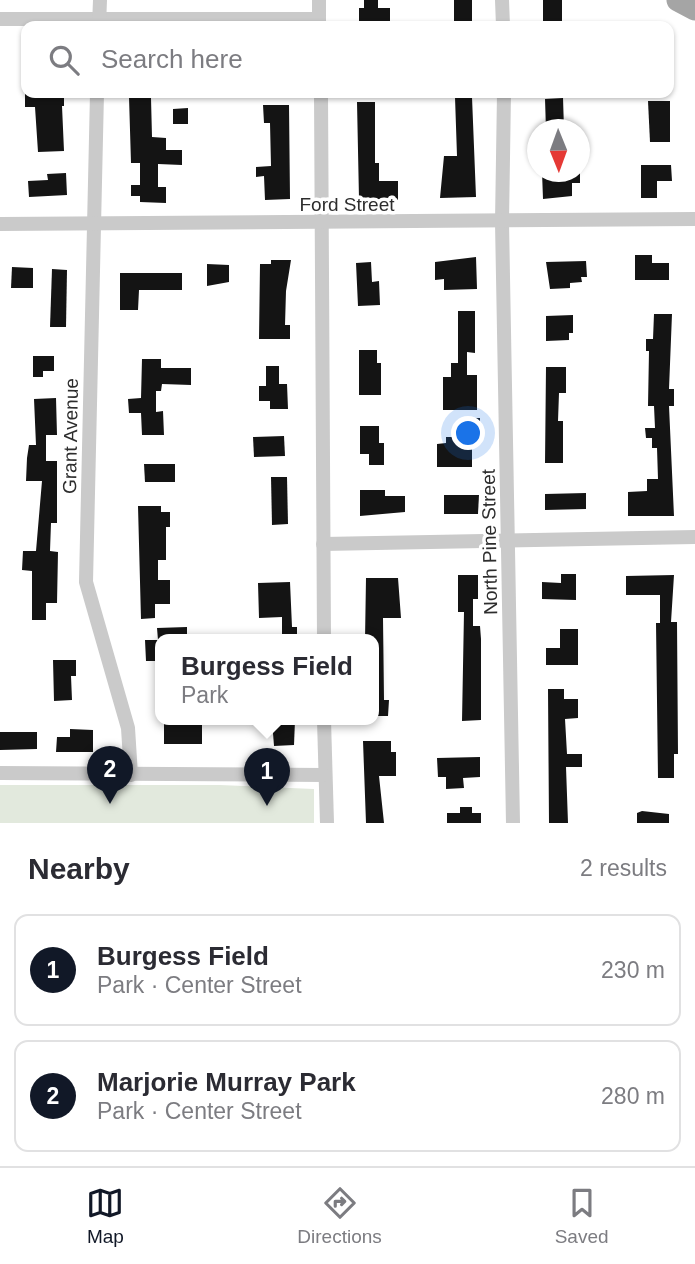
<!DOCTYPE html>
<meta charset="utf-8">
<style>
:root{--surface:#fff;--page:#f7f7f7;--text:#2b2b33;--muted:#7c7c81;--line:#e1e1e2;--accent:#111827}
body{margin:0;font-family:Helvetica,sans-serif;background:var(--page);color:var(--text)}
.compass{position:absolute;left:527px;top:119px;width:63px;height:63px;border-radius:50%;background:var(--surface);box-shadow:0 2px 5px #0004;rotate:179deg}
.you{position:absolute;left:469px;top:434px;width:24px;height:24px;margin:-18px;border:5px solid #fff;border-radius:50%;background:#1a73e8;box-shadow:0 0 0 10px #1a73e833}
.badge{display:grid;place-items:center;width:46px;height:46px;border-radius:50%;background:var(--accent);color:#fff;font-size:23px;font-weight:700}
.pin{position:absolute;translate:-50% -58px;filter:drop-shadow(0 2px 4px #0008)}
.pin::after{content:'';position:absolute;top:37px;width:24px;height:21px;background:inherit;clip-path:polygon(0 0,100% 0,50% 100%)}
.popup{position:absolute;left:155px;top:634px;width:224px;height:91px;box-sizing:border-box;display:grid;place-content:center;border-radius:14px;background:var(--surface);filter:drop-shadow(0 2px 5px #0005);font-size:23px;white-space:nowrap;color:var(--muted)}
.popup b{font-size:26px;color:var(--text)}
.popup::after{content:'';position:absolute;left:50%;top:100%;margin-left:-14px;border:14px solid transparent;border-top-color:var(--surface)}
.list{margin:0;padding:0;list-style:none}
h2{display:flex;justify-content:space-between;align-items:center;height:91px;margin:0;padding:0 28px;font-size:30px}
h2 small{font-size:23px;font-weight:400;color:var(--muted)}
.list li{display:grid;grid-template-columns:46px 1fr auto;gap:21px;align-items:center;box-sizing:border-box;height:112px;margin:0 14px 14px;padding:0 14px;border:2px solid var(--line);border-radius:14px}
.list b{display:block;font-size:26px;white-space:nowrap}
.list p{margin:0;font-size:23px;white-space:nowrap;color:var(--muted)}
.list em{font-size:23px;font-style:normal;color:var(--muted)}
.icon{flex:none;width:38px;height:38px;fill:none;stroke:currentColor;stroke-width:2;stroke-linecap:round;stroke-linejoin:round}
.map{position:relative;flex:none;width:695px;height:823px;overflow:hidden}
.search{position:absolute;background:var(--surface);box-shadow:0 2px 5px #0004;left:21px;right:21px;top:21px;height:77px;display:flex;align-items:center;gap:18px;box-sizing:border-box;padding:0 24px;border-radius:14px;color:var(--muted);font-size:26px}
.sheet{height:343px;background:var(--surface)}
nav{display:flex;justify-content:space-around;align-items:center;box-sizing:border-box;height:98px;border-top:2px solid var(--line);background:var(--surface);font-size:19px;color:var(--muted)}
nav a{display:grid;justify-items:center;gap:4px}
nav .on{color:var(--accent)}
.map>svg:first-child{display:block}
.green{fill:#e2e9dd}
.building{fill:#141414}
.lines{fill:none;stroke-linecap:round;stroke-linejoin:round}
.minor{stroke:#cacaca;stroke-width:14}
.primary{stroke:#a5a5a5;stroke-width:23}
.labels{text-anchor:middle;stroke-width:7;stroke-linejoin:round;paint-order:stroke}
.street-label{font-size:19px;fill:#2d2d2d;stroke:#fff}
</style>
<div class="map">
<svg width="695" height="823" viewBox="0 0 695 823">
<rect width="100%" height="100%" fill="#fff"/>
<polygon class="green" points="0,785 220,785 314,789 314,823 0,823"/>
<g class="building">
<polygon points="364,0 378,0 378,8 390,8 390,26 359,26 359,8 364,8"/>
<rect x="454" y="0" width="18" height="26"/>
<polygon points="543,0 562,0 562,24 543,23"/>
<polygon points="25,93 60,93 60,96 64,96 64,106 62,106 64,151 38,152 35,107 25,107"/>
<polygon points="129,97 151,98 152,137 166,138 166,150 182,150 182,165 158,164 158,187 166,187 166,203 140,202 140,196 131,196 131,185 140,185 140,163 131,163"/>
<polygon points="455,97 472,97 476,197 440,198 444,156 457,156"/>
<polygon points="563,98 564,130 546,130 545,99"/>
<polygon points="648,101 670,101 670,142 650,142"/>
<polygon points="357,102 375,102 375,163 379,163 379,181 398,181 398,200 359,199"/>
<polygon points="263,105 289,105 290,199 265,200 264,176 256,177 256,167 271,166 270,123 264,123"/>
<polygon points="188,108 188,124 173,124 173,109"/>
<polygon points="641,165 671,165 672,181 657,181 657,198 641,198"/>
<polygon points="542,172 580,172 580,183 572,183 572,196 543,199"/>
<polygon points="66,173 67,195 29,197 28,181 48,180 47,174"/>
<polygon points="635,255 652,255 652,263 669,263 669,280 635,280"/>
<polygon points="476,257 477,289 444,290 444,279 435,280 435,262"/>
<polygon points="271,260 291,260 286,291 285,325 290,325 290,339 259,339 260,264 271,264"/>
<polygon points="586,261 587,277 581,277 582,282 570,283 570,288 550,289 546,262"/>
<polygon points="371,262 372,282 379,281 380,305 358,306 356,263"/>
<polygon points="207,264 229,265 229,282 207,286"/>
<polygon points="12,267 33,268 33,288 11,288"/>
<polygon points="52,269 67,270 66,327 50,327"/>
<polygon points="120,273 182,273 182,290 139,290 138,310 120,310"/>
<polygon points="458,311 475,311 475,353 467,352 467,375 477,375 477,410 443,410 443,377 451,377 451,363 458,363"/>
<polygon points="654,314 672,314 669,389 674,389 674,406 669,406 674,516 628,516 628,492 647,491 647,479 658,479 657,448 652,448 652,438 646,438 645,428 655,428 654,406 648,406 649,351 646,351 646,339 653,339"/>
<polygon points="573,315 573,333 569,333 569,340 546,341 546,316"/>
<polygon points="359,350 377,350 377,363 381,363 381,395 359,395"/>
<polygon points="33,356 54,356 54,371 43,371 43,377 33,377"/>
<polygon points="142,359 161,359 161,368 191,368 191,385 162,384 161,391 156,391 156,412 163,411 164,435 142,435 141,413 129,413 128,399 141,398"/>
<polygon points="266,366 279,366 279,384 287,384 288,409 270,409 270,401 259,401 259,386 266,386"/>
<polygon points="546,367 566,367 566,393 559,393 558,421 563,421 563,463 545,463"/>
<polygon points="56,398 57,435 46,435 46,461 57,461 57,523 51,523 50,551 58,552 57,603 46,603 46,620 32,620 32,571 22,570 23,551 36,551 42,481 26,481 27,458 29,445 36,445 34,399"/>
<rect x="468" y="418" width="12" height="16"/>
<polygon points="360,426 379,426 379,443 384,443 384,465 369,465 369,454 360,454"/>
<polygon points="284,436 285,456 254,457 253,437"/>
<polygon points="446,437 472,437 472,467 437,467 437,444 446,443"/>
<polygon points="144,464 175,464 175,482 145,482"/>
<polygon points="271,477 287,477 288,524 272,525"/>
<polygon points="360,490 385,490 385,496 405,496 405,512 360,516"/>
<polygon points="586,493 586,509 545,510 545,494"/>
<polygon points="444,495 479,495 478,514 444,514"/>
<polygon points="138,506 161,506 161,512 170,512 170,527 166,527 166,560 158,560 158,580 170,580 170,604 155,604 155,618 141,619"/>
<polygon points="561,574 576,574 576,600 542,599 542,582 561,583"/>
<polygon points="458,575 478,575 478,599 473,599 473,626 480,626 481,639 481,720 462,721 464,612 458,612"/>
<polygon points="674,575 671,622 677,622 678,754 674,754 674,778 658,778 656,623 660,623 660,595 626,595 626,576"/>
<polygon points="366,578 398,578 401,618 383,618 384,700 389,700 388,716 374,716 374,640 365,640"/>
<polygon points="290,582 292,627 297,627 297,640 282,640 282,617 259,618 258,583"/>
<polygon points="187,627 187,640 160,640 160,661 146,661 145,640 158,640 157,628"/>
<polygon points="560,629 578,629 578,665 546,665 546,648 560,648"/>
<polygon points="53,660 76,660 76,676 71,676 72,700 54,701"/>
<polygon points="548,689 564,689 564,699 578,699 578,718 565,719 567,754 582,754 582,767 566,767 568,823 549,823"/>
<polygon points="272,720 295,720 294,745 274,746"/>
<rect x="164" y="724" width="38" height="20"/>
<polygon points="70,729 93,730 93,752 56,752 57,737 70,737"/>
<polygon points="0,732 37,732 37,749 0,750"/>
<polygon points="363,741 391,741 391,752 396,752 396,776 379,776 384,823 366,823"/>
<polygon points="480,757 480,777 463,778 464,788 446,789 446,777 438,777 437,758"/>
<polygon points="460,807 472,807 472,813 481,813 481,823 447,823 447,813 460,813"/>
<polygon points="642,811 669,814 669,823 637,823 637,813"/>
</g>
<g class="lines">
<g class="minor">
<polyline points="319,0 319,26"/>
<polyline points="502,0 503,26"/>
<polyline points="0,19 319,19"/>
<polyline points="99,26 100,0"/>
<polyline points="97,93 86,582 128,728 131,775"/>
<polyline points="321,93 324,640"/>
<polyline points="504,93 502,222 513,823"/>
<polyline points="0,224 695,219"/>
<polyline points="323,544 695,537"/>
<polyline points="324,720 327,823"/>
<polyline points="0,773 324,775"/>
</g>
<polyline class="primary" points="678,0 695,9"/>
</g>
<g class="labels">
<g class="street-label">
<text x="347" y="211">Ford Street</text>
<text transform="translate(70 436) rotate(-89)" y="7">Grant Avenue</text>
<text transform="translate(489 542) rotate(-91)" y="7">North Pine Street</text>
</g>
</g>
</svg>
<svg class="compass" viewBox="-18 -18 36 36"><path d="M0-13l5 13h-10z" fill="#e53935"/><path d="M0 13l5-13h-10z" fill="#7c7c81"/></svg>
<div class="you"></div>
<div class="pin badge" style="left:267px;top:806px">1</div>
<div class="popup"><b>Burgess Field</b>Park</div>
<div class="pin badge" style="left:110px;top:804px">2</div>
<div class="search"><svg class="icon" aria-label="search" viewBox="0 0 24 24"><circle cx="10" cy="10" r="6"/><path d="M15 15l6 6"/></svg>Search here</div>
</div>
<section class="sheet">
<h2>Nearby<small>2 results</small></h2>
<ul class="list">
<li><span class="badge">1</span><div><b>Burgess Field</b><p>Park · Center Street</p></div><em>230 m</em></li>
<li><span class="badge">2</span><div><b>Marjorie Murray Park</b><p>Park · Center Street</p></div><em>280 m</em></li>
</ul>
</section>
<nav>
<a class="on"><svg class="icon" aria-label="map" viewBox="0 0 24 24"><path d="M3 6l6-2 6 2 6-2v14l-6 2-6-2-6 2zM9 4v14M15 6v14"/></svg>Map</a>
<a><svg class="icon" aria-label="directions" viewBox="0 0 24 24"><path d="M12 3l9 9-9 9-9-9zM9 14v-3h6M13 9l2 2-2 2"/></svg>Directions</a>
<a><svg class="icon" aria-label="saved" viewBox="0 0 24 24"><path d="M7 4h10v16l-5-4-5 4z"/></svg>Saved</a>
</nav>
